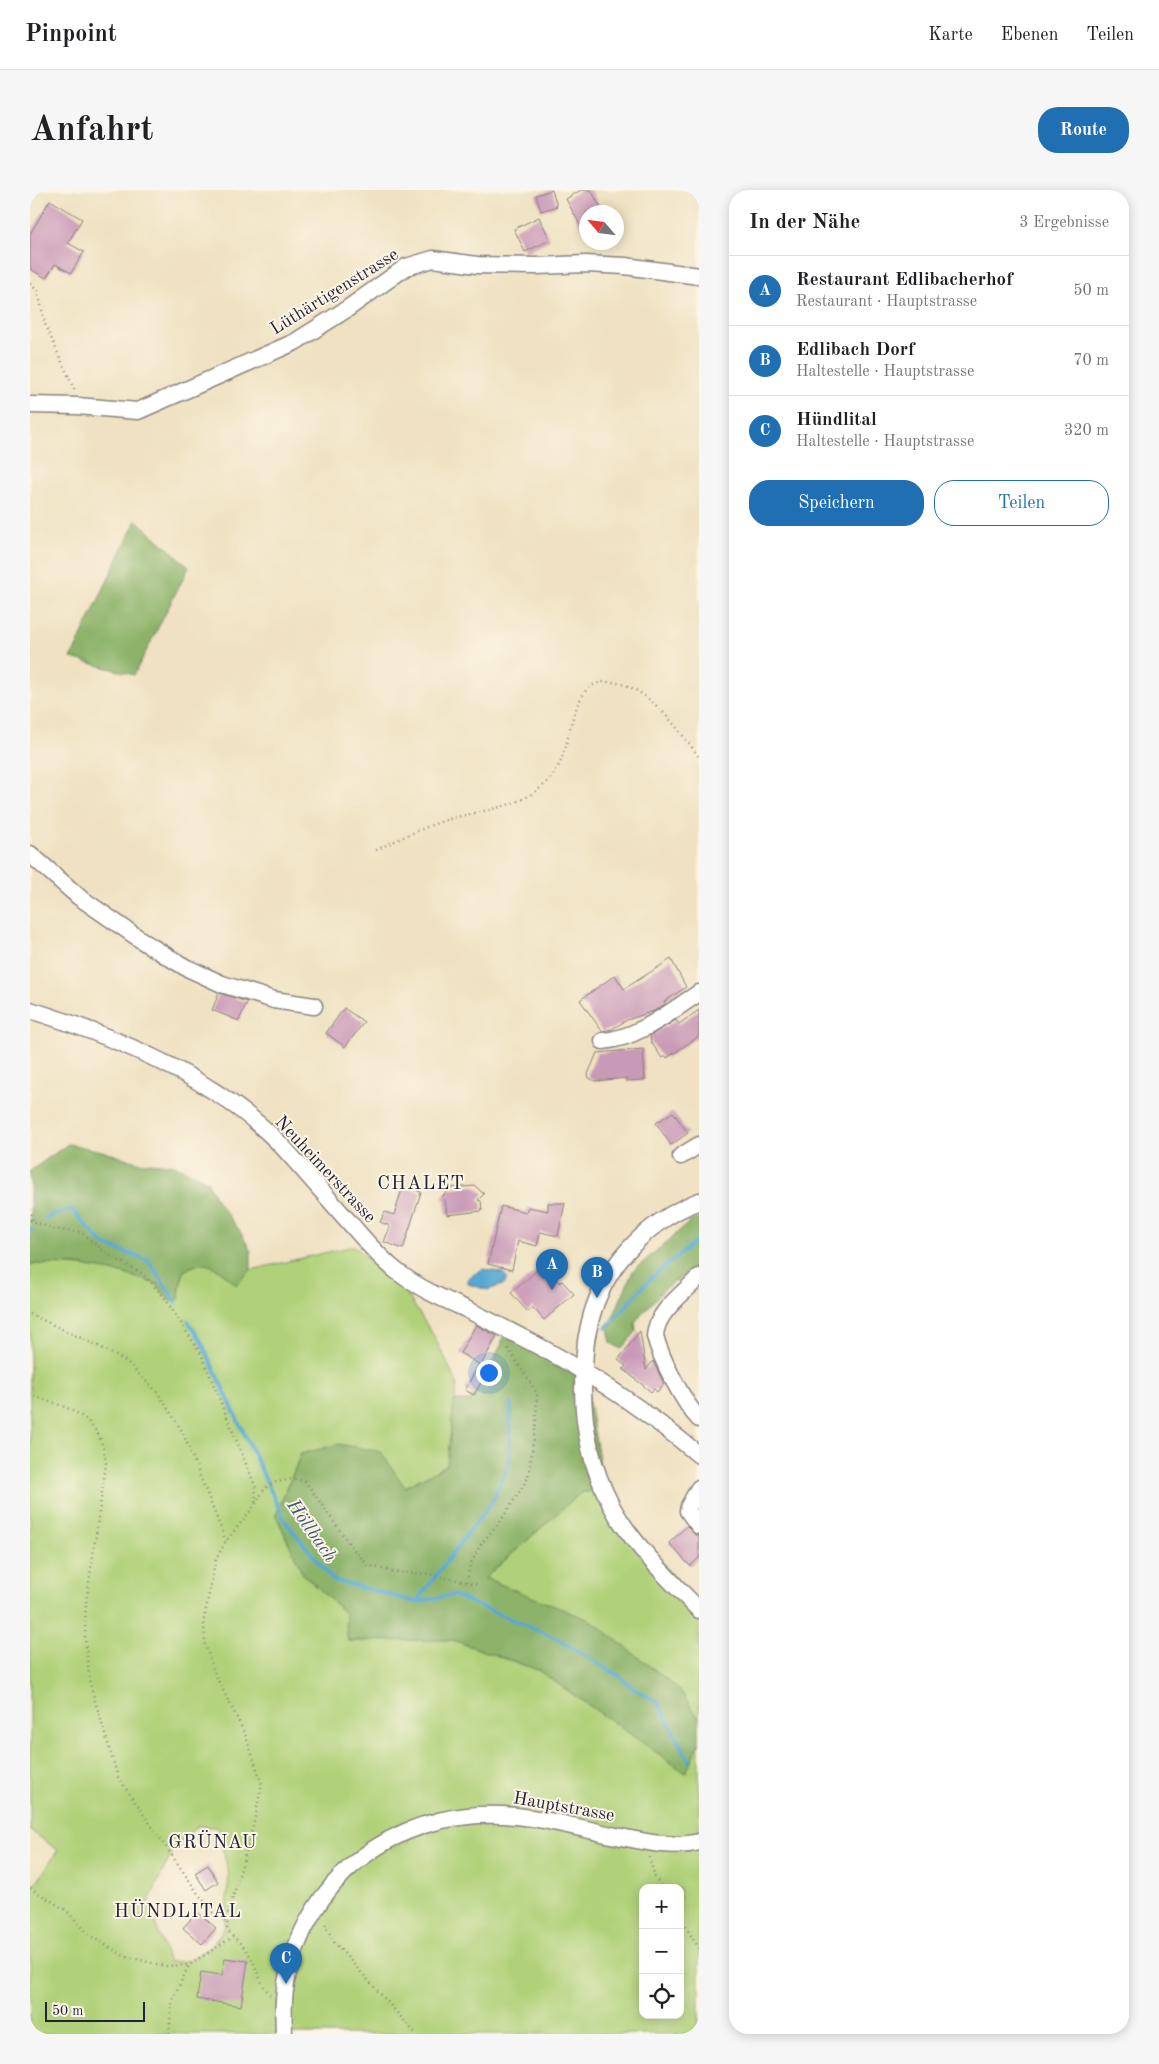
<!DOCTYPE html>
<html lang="de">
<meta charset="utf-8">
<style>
:root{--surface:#fff;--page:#f6f6f6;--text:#202124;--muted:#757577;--line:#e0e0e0;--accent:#1f6fb2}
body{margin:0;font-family:"Old Standard TT",serif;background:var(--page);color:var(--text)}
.controls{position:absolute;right:15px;bottom:15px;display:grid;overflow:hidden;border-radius:10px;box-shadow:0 2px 12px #0003}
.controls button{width:45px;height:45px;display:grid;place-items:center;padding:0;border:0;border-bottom:1px solid var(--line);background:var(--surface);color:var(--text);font:25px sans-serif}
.compass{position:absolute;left:549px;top:15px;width:45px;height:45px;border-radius:50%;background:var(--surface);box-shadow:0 2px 12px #0003;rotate:298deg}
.scale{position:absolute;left:15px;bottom:12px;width:100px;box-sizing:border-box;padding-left:5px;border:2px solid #22223b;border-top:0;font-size:14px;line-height:18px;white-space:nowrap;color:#22223b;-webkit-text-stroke:4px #fcf5e5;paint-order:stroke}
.you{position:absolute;left:458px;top:1182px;width:18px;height:18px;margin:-12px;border:4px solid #fff;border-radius:50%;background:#1a73e8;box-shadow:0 0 0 8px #1a73e833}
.badge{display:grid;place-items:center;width:32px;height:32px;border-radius:50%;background:var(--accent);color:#fff;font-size:16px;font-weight:700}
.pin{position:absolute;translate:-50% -41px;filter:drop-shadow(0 1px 2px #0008)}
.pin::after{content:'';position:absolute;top:26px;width:18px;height:15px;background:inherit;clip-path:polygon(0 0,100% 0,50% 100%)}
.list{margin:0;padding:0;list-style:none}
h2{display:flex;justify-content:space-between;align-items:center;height:65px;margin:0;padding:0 20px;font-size:21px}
h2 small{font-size:16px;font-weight:400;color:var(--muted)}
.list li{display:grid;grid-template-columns:32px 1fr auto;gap:15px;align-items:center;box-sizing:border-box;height:70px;padding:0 20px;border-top:1px solid var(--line)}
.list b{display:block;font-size:19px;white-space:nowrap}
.list p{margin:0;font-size:16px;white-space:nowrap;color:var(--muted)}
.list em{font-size:16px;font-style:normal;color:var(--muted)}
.actions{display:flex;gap:10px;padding:15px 20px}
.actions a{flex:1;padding:11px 0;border:1px solid var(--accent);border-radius:20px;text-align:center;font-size:18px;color:var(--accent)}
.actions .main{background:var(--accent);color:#fff}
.icon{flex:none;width:28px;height:28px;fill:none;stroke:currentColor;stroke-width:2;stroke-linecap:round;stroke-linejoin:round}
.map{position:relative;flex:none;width:669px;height:1844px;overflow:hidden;border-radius:20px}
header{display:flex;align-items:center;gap:30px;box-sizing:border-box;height:70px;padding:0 25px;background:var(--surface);border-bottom:1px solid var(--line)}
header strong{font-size:24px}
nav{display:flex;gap:28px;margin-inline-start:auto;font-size:18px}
.intro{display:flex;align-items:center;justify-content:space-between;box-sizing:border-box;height:120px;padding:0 30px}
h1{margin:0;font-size:35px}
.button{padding:12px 22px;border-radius:20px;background:var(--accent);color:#fff;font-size:18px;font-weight:700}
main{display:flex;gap:30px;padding:0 30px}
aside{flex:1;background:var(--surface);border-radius:20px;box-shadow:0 2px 12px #0003}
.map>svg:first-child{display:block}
.green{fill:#b0d179;stroke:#697a5a;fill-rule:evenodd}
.forest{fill:#8cb369;stroke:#576a52}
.water{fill:#57a8d2;stroke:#3c6586}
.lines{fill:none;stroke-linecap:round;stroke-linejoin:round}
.stream{stroke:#57a8d2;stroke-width:4}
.building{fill:#c99ab7}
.minor-casing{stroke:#88827e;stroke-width:19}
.path{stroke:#88827e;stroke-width:2.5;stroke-dasharray:1 4;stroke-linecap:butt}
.minor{stroke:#fff;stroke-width:16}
.labels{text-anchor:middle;stroke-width:4;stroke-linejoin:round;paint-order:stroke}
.street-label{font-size:18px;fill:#22223b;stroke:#fcf5e5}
.neighbourhood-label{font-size:19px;letter-spacing:1px;fill:#22223b;stroke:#fcf5e5}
.water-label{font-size:19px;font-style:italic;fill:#375877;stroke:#fcf5e5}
</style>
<header>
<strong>Pinpoint</strong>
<nav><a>Karte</a><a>Ebenen</a><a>Teilen</a></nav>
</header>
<div class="intro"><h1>Anfahrt</h1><a class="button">Route</a></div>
<main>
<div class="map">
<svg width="669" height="1844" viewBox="0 0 669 1844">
<rect width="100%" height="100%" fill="#fcf5e5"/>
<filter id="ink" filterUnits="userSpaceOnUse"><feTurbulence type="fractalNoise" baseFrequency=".02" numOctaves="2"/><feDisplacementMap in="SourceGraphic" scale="10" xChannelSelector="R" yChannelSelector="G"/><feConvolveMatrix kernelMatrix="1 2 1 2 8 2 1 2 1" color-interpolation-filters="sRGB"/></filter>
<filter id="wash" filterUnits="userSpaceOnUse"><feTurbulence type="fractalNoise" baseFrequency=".0096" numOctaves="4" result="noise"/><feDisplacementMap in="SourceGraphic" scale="20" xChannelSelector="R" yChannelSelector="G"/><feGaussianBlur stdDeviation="1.12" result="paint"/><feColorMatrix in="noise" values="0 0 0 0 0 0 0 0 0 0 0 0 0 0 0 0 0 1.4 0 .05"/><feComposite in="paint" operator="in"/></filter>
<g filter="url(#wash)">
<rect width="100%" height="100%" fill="#efe1c1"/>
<g class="green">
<path d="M324,1056L374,1100L404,1146L427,1193L417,1275L375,1297L271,1264L246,1325L273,1384L315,1423L318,1451L423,1450L508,1480L656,1582L669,1553V1844H0V1702L28,1660L0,1640V1074C43,1074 86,1077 126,1094C134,1097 142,1104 149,1109L150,1096L154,1081C178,1065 188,1077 206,1095L221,1080ZM167,1636L187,1637L199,1684L194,1739L182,1756L157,1771L139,1772L118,1713L144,1658ZM613,1698H650V1825H613Z"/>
<polygon points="574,1299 669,1420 669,1529 649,1499 455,1388 550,1303"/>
</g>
<g class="forest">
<polygon points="106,330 159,377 104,485 41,468"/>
<path d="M38,954L72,961L107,972L144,975L177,991L187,1011L209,1040L221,1061V1080L206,1095C188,1078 177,1066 154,1081L150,1096L149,1109L140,1111L127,1094L91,1083L48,1075L0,1074V981Z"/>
<polygon points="669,1028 669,1074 634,1099 605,1132 606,1142 591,1159 581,1153 578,1138 603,1081 661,1031"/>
<polygon points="475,1139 554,1182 574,1299 550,1303 455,1388 562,1431 649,1499 669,1529 669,1553 656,1583 508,1480 423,1450 318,1451 315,1423 273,1384 246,1325 271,1264 309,1254 351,1262 375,1297 417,1275 424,1211 440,1211 471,1156"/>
</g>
<polygon class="water" points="453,1079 473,1083 477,1087 475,1094 458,1100 438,1094 438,1088"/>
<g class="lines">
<g class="stream">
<polyline points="15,1028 41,1019 73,1054 119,1071 146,1112"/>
<polyline points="0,1040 2,1040"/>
<polyline points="158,1131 170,1149 255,1331 303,1390 386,1412 463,1310 479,1274 481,1213"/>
<polyline points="576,1138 622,1087 669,1049"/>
<polyline points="386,1412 423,1405 524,1447 591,1487 604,1499 628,1512 659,1571"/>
</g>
</g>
<g id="blocks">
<g class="building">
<polygon points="522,0 527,16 511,21 506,5"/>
<polygon points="551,0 561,0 573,22 556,22 556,46 536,9"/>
<polygon points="20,10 52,29 38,53 54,62 41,83 25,74 16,88 0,79 0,44"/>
<polygon points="509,27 520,50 495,62 484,39"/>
<polygon points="641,769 656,797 634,812 635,814 624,821 597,830 582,839 572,841 550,810 585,785 594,799"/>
<polygon points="189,803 217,812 209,831 182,820"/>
<polygon points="314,818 334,832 315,857 296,843"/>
<polygon points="669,820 669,846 637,868 636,866 632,868 621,852 620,846 646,830 649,834"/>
<polygon points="613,859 615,890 596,891 596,888 565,891 559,888 558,884 567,863"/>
<polygon points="643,922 658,943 641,955 626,933"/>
<polygon points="373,996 391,1002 373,1059 354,1052 360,1036 350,1032 355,1022 364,1025"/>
<polygon points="445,996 454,1004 448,1010 451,1011 452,1021 417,1025 415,1010 412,1007 420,998"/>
<polygon points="518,1013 535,1013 528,1046 510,1042 507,1056 488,1051 482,1080 458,1074 471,1016 496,1022 498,1017 518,1021"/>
<polygon points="511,1077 519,1086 521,1083 529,1093 532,1091 544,1104 514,1130 502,1117 498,1122 481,1103"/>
<polygon points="446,1135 467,1146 451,1175 459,1179 444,1205 435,1200 449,1174 430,1163"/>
<polygon points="610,1141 616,1180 623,1171 634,1194 627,1202 624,1199 621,1202 593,1179 596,1176 588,1170"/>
<polygon points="657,1336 665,1345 669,1346 669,1368 660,1376 639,1353"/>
<polygon points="178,1675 188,1692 176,1700 165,1683"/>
<polygon points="167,1722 186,1738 172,1754 153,1738"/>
<polygon points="195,1768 218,1771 211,1816 167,1809 171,1782 192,1785"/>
</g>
</g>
</g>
<g filter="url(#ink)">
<use href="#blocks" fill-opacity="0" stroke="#88827e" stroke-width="1"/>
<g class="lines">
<defs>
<g id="minor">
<polyline points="0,215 47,216 108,221 265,152 317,119 376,77 403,69 447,75 507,76 556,74 595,76 669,86"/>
<polyline points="0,664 49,707 117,754 155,777 192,794 244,810 284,816"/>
<path d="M0,820C87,847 185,888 250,954C276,982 300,1011 326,1040C339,1055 353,1071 369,1083C389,1098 411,1108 434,1118C460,1131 488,1145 514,1159C568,1188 621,1225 669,1265"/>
<path d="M573,851C609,848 639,822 669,803"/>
<polyline points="651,966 669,955"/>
<path d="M669,1011C613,1033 569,1081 558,1141C555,1152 555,1164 554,1175C550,1223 559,1272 581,1315C601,1353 640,1390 669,1420"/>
<path d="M669,1087C654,1103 626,1122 625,1146C631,1169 653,1212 669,1229"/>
<polyline points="669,1298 659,1316 658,1321 669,1336"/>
<path d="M254,1844C253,1821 253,1799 260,1776C288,1674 381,1615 486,1626C519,1629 553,1639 586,1646C612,1651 643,1659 669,1652"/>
</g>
</defs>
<use href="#minor" class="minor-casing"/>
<g class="path">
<polyline points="0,94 8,101 15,134 45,201"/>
<path d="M346,660C369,649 392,638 416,630C446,621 483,619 509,599C543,574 533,536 553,505C557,497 566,492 575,492C615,490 648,539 669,567"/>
<polyline points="0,1019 3,1031"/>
<polyline points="0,1030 23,1039 49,1042 55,1045 77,1064 113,1084 134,1107 171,1164 226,1298 225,1313"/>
<polyline points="0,1124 72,1158 97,1172 128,1203 152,1241 196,1351"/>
<path d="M0,1205C42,1219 71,1225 76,1274L56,1413L55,1448L60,1494L88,1587L167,1702L182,1722L198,1733"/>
<polyline points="437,1392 440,1375 451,1354 472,1329 498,1288 506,1233 507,1203 477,1157"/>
<polyline points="619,1667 625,1687 632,1698"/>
<polyline points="0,1698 36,1720 59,1745 94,1766 135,1776 159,1775"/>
<polyline points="650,1728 669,1758"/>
<polyline points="295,1734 304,1752 386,1844"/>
<path d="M240,1805C228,1792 227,1774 216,1760C211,1753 203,1747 197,1740L198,1725L223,1636L232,1594L215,1544L185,1484L175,1454L174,1429L186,1369L196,1351L225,1315L235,1298L246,1292L262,1289L275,1291L323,1359L338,1375L363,1382L398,1384L450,1395"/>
<polyline points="139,1844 142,1811 159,1775 203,1747"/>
</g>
<use href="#minor" class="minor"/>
</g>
</g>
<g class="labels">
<g class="street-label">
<text transform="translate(304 101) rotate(-32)" y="6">Lüthärtigenstrasse</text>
<text transform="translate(296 979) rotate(47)" y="6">Neuheimerstrasse</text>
<text transform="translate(534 1616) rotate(10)" y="6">Hauptstrasse</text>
</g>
<g class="neighbourhood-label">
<text x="391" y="999">CHALET</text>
<text x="183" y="1658">GRÜNAU</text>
<text x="148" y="1727">HÜNDLITAL</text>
</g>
<g class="water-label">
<text transform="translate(283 1340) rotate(55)" y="7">Höllbach</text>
</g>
</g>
</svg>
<div class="controls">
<button>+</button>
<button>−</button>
<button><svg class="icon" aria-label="locate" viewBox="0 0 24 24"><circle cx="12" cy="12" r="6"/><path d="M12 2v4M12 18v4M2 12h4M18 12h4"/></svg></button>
</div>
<svg class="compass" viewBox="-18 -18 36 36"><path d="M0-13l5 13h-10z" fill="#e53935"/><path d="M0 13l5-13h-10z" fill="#757577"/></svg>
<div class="scale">50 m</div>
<div class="you"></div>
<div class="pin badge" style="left:522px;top:1100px">A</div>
<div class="pin badge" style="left:567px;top:1108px">B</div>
<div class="pin badge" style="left:256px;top:1794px">C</div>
</div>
<aside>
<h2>In der Nähe<small>3 Ergebnisse</small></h2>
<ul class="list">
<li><span class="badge">A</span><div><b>Restaurant Edlibacherhof</b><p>Restaurant · Hauptstrasse</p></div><em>50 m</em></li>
<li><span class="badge">B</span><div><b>Edlibach Dorf</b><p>Haltestelle · Hauptstrasse</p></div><em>70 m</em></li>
<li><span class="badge">C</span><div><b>Hündlital</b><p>Haltestelle · Hauptstrasse</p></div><em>320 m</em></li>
</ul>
<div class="actions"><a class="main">Speichern</a><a>Teilen</a></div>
</aside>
</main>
